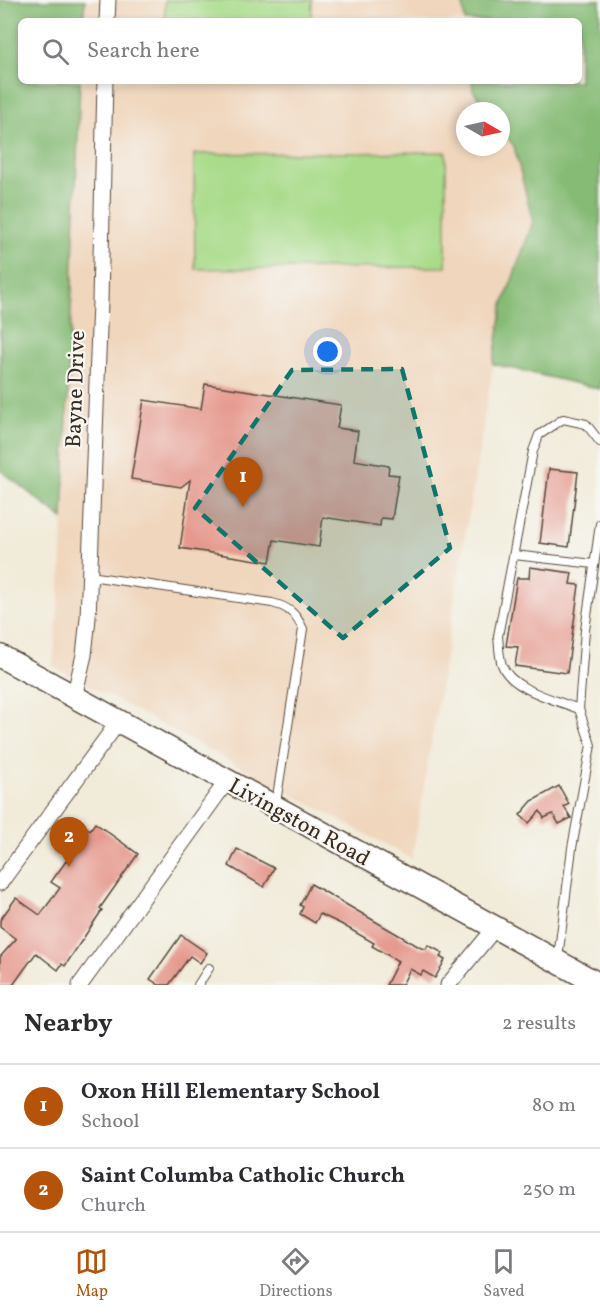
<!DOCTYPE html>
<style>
:root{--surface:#fff;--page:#f2f2f3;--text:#2b2b33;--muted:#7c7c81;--line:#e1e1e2;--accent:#b45309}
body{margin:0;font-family:Vollkorn,serif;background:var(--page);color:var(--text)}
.compass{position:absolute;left:456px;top:102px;width:54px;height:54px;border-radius:50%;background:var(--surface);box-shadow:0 3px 9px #0003;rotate:99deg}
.you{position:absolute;left:328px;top:352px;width:21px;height:21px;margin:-15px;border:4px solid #fff;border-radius:50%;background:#1a73e8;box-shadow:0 0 0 9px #1a73e833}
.badge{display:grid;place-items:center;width:39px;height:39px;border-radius:50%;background:var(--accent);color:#fff;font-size:20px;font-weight:700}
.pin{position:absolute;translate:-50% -50px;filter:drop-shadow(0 2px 3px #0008)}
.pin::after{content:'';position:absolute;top:32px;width:21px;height:18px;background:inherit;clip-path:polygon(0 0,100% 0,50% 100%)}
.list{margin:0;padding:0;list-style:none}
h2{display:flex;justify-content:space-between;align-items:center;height:78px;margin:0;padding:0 24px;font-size:26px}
h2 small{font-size:20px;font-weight:400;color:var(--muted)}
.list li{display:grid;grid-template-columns:39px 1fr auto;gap:18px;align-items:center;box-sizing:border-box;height:84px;padding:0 24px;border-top:2px solid var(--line)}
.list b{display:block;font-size:22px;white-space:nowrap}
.list p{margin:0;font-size:20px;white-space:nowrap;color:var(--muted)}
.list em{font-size:20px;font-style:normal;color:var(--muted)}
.icon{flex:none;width:33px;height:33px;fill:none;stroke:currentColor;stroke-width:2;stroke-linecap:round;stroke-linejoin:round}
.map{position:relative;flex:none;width:600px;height:985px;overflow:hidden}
.search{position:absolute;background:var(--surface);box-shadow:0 3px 9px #0003;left:18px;right:18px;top:18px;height:66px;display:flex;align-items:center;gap:15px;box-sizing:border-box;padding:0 21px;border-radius:9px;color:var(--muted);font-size:22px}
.sheet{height:246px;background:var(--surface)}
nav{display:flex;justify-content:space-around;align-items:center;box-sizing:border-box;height:84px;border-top:2px solid var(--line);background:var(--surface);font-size:16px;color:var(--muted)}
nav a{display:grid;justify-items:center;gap:3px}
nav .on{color:var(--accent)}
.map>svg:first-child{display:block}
.built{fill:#f0d6bc}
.green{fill:#a9db8a;stroke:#728254;stroke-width:1.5}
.forest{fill:#86bb76;stroke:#60724a;stroke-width:1.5}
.building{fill:#e69a8f}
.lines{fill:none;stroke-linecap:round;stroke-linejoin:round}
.service-casing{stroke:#56473a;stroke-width:10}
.minor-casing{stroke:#56473a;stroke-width:17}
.secondary-casing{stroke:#56473a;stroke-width:25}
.service{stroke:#fff;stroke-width:8}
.minor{stroke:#fff;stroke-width:15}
.secondary{stroke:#fff;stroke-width:22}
.marked{fill:#0f766e;fill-opacity:0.2;stroke:#0f766e;stroke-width:4.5;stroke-dasharray:12 8;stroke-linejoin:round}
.labels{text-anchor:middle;stroke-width:4.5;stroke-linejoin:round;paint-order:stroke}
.street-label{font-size:22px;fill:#3b2a1e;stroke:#f6f6f2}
</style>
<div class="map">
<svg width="600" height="985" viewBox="0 0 600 985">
<rect width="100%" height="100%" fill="#f6f6f2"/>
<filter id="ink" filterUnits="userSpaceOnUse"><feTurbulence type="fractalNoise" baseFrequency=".0167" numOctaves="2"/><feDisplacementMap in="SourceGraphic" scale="12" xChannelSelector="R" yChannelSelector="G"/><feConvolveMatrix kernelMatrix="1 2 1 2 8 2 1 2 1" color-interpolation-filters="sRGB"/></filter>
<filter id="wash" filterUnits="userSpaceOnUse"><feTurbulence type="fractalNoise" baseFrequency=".008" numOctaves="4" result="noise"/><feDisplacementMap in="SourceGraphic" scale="24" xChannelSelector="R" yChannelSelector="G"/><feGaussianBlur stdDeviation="1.35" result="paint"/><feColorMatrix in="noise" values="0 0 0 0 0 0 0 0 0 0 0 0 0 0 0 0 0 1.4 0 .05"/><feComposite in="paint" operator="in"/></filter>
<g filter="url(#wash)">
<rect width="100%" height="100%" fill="#f1ebd9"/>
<g class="built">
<polygon points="85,0 462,0 465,21 83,21"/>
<polygon points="80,81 472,81 473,91 488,111 465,111 465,147 501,147 501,129 514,146 533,222 503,305 412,859 53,666 61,576"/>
</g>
<g class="green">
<polygon points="165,0 312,0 311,21 165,21"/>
<polygon points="446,152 446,267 195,269 194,154"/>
</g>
<g class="forest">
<polygon points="0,0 85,0 83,21 21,21 21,81 80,81 63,519 0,470"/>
<polygon points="462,0 600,0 600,389 493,364 503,305 533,222 514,146 501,129 501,111 488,111 473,90 472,81 579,81 579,21 465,21"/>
</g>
<g id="blocks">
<g class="building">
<polygon points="205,384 341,405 337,428 358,431 354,460 389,466 388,474 399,475 392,519 381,518 380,526 323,517 319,547 274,540 270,562 180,548 190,480 181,487 131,479 144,400 201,409"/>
<polygon points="549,469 578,472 569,547 540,543"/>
<polygon points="530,567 572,573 570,584 579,585 567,673 515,666 518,647 506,646 517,578 529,578"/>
<polygon points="559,786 569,804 564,807 571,818 559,824 553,814 544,818 540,811 529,823 520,815 532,801"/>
<polygon points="80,823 90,830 95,823 138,854 100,908 102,910 65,966 62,964 58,970 36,953 13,985 0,985 0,957 16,939 0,927 0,920 16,898 40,915 60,888 51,882 77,846 68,839"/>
<polygon points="237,849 274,868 264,887 229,866"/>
<polygon points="311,884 421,948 426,949 428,945 443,953 440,957 445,960 435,978 423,971 421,975 410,969 402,985 386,985 398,961 372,946 374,943 341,924 320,914 315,923 300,914 303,907 300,905"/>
<polygon points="181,935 207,953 200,963 190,956 169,985 159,985 150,979"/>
</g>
</g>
</g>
<g filter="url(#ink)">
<use href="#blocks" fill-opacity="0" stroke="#56473a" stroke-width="1.5"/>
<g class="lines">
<defs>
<g id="service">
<polyline points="514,555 594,564"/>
<path d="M90,576L272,603C289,607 296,614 303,629L276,803"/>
<polyline points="579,709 585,630 600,524"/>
<path d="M558,958L572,848L591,745L579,709C557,700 511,690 502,665C499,657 499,645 498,636L533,451L539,435L563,419L586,424L600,442"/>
<polyline points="198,985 209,968"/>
</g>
<g id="minor">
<polyline points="107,21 108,0"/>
<polyline points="74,697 84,655 88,618 100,302 105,81"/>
<polyline points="0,883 119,721"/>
<polyline points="80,985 227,781"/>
<polyline points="448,985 495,928"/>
</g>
<polyline id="secondary" points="0,656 600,985"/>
</defs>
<use href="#service" class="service-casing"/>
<use href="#minor" class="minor-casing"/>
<use href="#secondary" class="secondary-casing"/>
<use href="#service" class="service"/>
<use href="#minor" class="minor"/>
<use href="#secondary" class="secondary"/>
</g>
</g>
<path class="marked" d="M402,369L450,548L343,638L195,508L292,370Z"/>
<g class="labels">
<g class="street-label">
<text transform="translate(74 389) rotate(-88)" y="8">Bayne Drive</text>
<text transform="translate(300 821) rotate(29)" y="8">Livingston Road</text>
</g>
</g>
</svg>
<svg class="compass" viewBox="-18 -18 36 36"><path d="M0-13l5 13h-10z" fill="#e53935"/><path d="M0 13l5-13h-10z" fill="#7c7c81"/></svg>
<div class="you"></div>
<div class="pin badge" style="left:243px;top:507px">1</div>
<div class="pin badge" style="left:69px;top:867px">2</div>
<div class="search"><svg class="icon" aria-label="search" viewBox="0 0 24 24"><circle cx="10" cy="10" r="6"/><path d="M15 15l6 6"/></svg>Search here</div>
</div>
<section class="sheet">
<h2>Nearby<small>2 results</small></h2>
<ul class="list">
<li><span class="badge">1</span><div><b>Oxon Hill Elementary School</b><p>School</p></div><em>80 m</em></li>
<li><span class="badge">2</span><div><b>Saint Columba Catholic Church</b><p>Church</p></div><em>250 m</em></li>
</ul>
</section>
<nav>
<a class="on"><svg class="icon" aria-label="map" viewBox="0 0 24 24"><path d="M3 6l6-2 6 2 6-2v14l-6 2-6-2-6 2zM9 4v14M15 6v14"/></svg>Map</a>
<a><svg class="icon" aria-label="directions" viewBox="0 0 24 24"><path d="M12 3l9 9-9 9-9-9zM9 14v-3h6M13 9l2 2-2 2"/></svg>Directions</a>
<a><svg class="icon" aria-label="saved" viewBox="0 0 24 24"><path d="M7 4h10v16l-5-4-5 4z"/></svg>Saved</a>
</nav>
